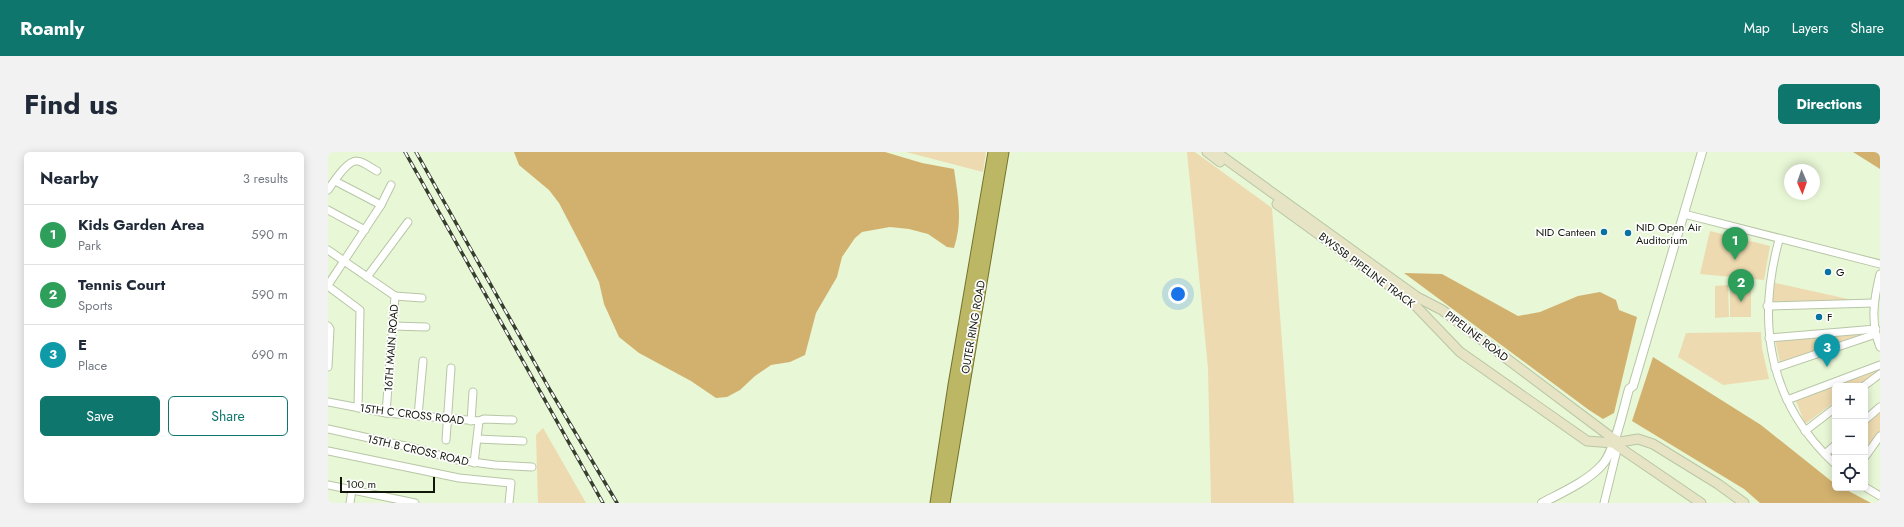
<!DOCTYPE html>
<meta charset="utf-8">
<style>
:root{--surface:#fff;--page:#f2f2f3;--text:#1f2937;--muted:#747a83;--line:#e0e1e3;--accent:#0f766e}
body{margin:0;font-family:Jost,sans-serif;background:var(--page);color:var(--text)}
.controls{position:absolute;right:12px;bottom:12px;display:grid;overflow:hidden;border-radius:6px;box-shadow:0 2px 10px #0003}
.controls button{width:36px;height:36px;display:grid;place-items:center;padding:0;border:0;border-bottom:1px solid var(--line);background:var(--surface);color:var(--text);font:20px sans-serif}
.compass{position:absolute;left:1456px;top:12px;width:36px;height:36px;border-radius:50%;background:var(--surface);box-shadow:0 2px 10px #0003;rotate:178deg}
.scale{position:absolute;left:12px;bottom:10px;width:95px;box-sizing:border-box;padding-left:4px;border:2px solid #11160a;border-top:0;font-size:11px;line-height:14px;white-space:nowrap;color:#11160a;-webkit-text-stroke:3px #fefefe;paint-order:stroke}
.you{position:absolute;left:850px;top:142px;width:14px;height:14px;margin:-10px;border:3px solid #fff;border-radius:50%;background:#1a73e8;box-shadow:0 0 0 6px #1a73e833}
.badge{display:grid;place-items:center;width:26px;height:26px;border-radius:50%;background:var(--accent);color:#fff;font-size:13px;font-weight:700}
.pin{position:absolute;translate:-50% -33px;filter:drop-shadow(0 1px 2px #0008)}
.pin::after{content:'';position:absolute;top:21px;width:14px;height:12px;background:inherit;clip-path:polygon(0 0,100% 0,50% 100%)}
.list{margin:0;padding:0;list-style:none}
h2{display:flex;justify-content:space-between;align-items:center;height:52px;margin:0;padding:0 16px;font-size:17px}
h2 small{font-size:13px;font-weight:400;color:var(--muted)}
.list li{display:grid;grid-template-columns:26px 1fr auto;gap:12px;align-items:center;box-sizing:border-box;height:60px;padding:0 16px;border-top:1px solid var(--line)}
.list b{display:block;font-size:15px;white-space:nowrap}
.list p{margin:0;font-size:13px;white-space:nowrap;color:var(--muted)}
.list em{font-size:13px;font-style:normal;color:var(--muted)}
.actions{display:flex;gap:8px;padding:12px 16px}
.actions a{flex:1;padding:9px 0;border:1px solid var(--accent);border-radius:6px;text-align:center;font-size:14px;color:var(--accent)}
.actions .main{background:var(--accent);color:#fff}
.icon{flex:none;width:22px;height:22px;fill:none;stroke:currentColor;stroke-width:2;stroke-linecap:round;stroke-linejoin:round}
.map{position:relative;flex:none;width:1552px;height:351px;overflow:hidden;border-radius:6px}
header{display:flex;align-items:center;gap:24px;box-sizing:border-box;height:56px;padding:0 20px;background:var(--accent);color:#fff}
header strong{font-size:19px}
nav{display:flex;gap:22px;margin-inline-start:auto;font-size:14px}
.intro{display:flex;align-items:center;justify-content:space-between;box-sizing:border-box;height:96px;padding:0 24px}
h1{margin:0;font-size:28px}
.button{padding:10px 18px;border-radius:6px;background:var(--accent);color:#fff;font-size:14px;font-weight:700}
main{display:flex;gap:24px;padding:0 24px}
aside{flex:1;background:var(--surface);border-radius:6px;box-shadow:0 2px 10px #0003}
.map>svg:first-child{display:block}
.green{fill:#eedab0}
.forest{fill:#d2b16e}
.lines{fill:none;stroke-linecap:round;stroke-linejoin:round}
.minor-casing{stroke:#b8c6a6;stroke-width:9}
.tertiary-casing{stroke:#b8c6a6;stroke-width:10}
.secondary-casing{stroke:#b8c6a6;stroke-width:11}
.trunk-casing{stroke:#75732c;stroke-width:13}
.minor{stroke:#fff;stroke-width:7}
.tertiary{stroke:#fff;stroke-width:8}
.secondary{stroke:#e6e4c5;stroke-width:9}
.trunk{stroke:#bcb764;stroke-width:11}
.rail-casing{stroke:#373e2e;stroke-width:3.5}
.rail{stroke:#fefefe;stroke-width:2;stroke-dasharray:6;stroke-linecap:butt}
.poi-dot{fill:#09739f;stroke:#fefefe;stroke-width:1.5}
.labels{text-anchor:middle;stroke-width:3.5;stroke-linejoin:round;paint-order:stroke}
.poi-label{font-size:11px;fill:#11160a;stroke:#fefefe;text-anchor:start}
.street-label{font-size:11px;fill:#11160a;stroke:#fefefe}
</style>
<header>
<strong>Roamly</strong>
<nav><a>Map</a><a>Layers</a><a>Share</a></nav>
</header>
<div class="intro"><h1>Find us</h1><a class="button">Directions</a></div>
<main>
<aside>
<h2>Nearby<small>3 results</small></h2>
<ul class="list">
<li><span class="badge" style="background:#2e9e5b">1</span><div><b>Kids Garden Area</b><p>Park</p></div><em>590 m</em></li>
<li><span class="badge" style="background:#2e9e5b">2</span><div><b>Tennis Court</b><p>Sports</p></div><em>590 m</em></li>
<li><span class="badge" style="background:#0f9aa8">3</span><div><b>E</b><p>Place</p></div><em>690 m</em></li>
</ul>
<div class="actions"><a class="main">Save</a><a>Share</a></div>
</aside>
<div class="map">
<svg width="1552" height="351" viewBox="0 0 1552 351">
<rect width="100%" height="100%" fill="#e8f7d6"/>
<g class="green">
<polygon points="578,0 658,0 655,20"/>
<polygon points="859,0 867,0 944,56 966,351 883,351 880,216"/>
<polygon points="1382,79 1442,94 1436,128 1372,122"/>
<polygon points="1443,130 1529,149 1442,151"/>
<polygon points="1400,133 1401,165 1387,166 1387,134"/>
<rect x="1402" y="134" width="21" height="31"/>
<polygon points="1433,180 1434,196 1441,227 1395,233 1350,205 1358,181"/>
<polygon points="1534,182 1452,211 1447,187"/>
<polygon points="1552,217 1530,234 1507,234 1507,250 1477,272 1468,249"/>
<polygon points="1552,258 1552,281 1537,302 1537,271"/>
<polygon points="215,276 258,351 210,351 208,283"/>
</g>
<g class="forest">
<path d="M186,0H557L594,11L626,17C630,46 635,68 626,96L619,95L600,82L581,77L562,75L534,80L527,86L514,105L509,125L488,161L477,203L462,210L443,213L427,224L412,238L399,245L388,246L363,229L311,201L291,185L276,152L271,130L256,99L231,51L221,38L191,13Z"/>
<polygon points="1525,0 1552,0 1552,17"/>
<polygon points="1076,121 1114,122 1190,164 1212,160 1250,144 1272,140 1288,148 1291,158 1309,165 1286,261 1275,267 1261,258"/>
<polygon points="1325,205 1433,273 1507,332 1507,336 1515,336 1543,351 1432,351 1416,337 1304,269"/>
</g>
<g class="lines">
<defs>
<g id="minor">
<polyline points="7,29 53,53"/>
<path d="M0,38C5,31 19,8 29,9C35,9 43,16 49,19"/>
<polyline points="0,58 37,78"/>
<polyline points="1356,62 1552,112"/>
<path d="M1451,88C1428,172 1441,251 1507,312"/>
<polyline points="0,98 67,144 58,261"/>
<path d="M1552,122C1546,146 1542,171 1552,195"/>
<polyline points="39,125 80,70"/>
<polyline points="0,133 53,53 63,33"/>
<polyline points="0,134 32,158 30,256"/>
<polyline points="67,144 94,146"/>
<polyline points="1439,154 1546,151"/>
<polyline points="0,174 2,177 0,215"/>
<polyline points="65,174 98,175"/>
<polyline points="1441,186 1548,177"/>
<polyline points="1447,216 1548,182"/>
<polyline points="1536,234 1552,222"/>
<polyline points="1459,248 1552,213"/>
<polyline points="0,250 58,261 151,269 146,311"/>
<polyline points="90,264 95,209"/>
<polyline points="1537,268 1552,255"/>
<polyline points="143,269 145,240"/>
<polyline points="151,269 156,267 185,268"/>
<polyline points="0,277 86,296 129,308 167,313 204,315"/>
<polyline points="1477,279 1507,256"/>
<polyline points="150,287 195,289"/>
<polyline points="118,288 123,216"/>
<polyline points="0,299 131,326 183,331 181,351"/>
<polyline points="1497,302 1507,293"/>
<polyline points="1537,305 1552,284"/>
<polyline points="0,333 87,351"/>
<polyline points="1537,335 1552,344"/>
<polyline points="22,351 24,338"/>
<polyline points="1276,351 1290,294"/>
</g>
<path id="tertiary" d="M1214,351C1233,341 1260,329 1274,313C1286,301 1296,255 1301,237L1305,234L1374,0"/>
<g id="secondary">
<polyline points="879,0 892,10"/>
<polyline points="888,0 1089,145 1114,158 1283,285 1292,290 1310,287 1325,292 1390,332 1416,351"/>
<polyline points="949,52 1084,150 1132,200 1259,289 1285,291 1373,351"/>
</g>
<g id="trunk">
<polyline points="608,351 626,233 666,0"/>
<polyline points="616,351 675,0"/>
</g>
</defs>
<use href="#minor" class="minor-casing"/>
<use href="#tertiary" class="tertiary-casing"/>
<use href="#secondary" class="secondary-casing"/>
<use href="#trunk" class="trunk-casing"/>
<use href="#minor" class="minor"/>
<use href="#tertiary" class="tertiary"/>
<use href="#secondary" class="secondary"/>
<use href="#trunk" class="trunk"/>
<defs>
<g id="rail">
<polyline points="77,0 275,351"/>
<polyline points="88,0 222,238 289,351"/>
</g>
</defs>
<use href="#rail" class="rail-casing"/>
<use href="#rail" class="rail"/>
</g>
<g class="poi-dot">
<circle cx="1276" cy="80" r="4"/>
<circle cx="1300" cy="81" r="4"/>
<circle cx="1500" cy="120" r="4"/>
<circle cx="1491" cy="165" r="4"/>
</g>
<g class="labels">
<g class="poi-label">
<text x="1308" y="79">NID Open Air<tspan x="1308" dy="13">Auditorium</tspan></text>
<text x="1268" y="84" text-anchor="end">NID Canteen</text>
<text x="1508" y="124">G</text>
<text x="1499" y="169">F</text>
</g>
<g class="street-label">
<text transform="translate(1039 118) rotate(37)" y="4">BWSSB PIPELINE TRACK</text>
<text transform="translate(645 175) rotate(-80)" y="4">OUTER RING ROAD</text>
<text transform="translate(1149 184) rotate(37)" y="4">PIPELINE ROAD</text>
<text transform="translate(63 196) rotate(-86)" y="4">16TH MAIN ROAD</text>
<text transform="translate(84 262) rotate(7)" y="4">15TH C CROSS ROAD</text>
<text transform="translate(90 298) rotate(13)" y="4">15TH B CROSS ROAD</text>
</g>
</g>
</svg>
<div class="controls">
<button>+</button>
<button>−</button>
<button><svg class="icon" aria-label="locate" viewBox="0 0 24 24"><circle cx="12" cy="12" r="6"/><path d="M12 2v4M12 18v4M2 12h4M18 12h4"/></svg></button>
</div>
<svg class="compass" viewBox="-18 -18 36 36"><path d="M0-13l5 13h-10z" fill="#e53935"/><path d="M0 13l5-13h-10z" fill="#747a83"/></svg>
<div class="scale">100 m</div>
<div class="you"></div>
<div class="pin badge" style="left:1407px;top:108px;background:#2e9e5b">1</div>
<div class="pin badge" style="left:1413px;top:150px;background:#2e9e5b">2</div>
<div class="pin badge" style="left:1499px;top:215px;background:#0f9aa8">3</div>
</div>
</main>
